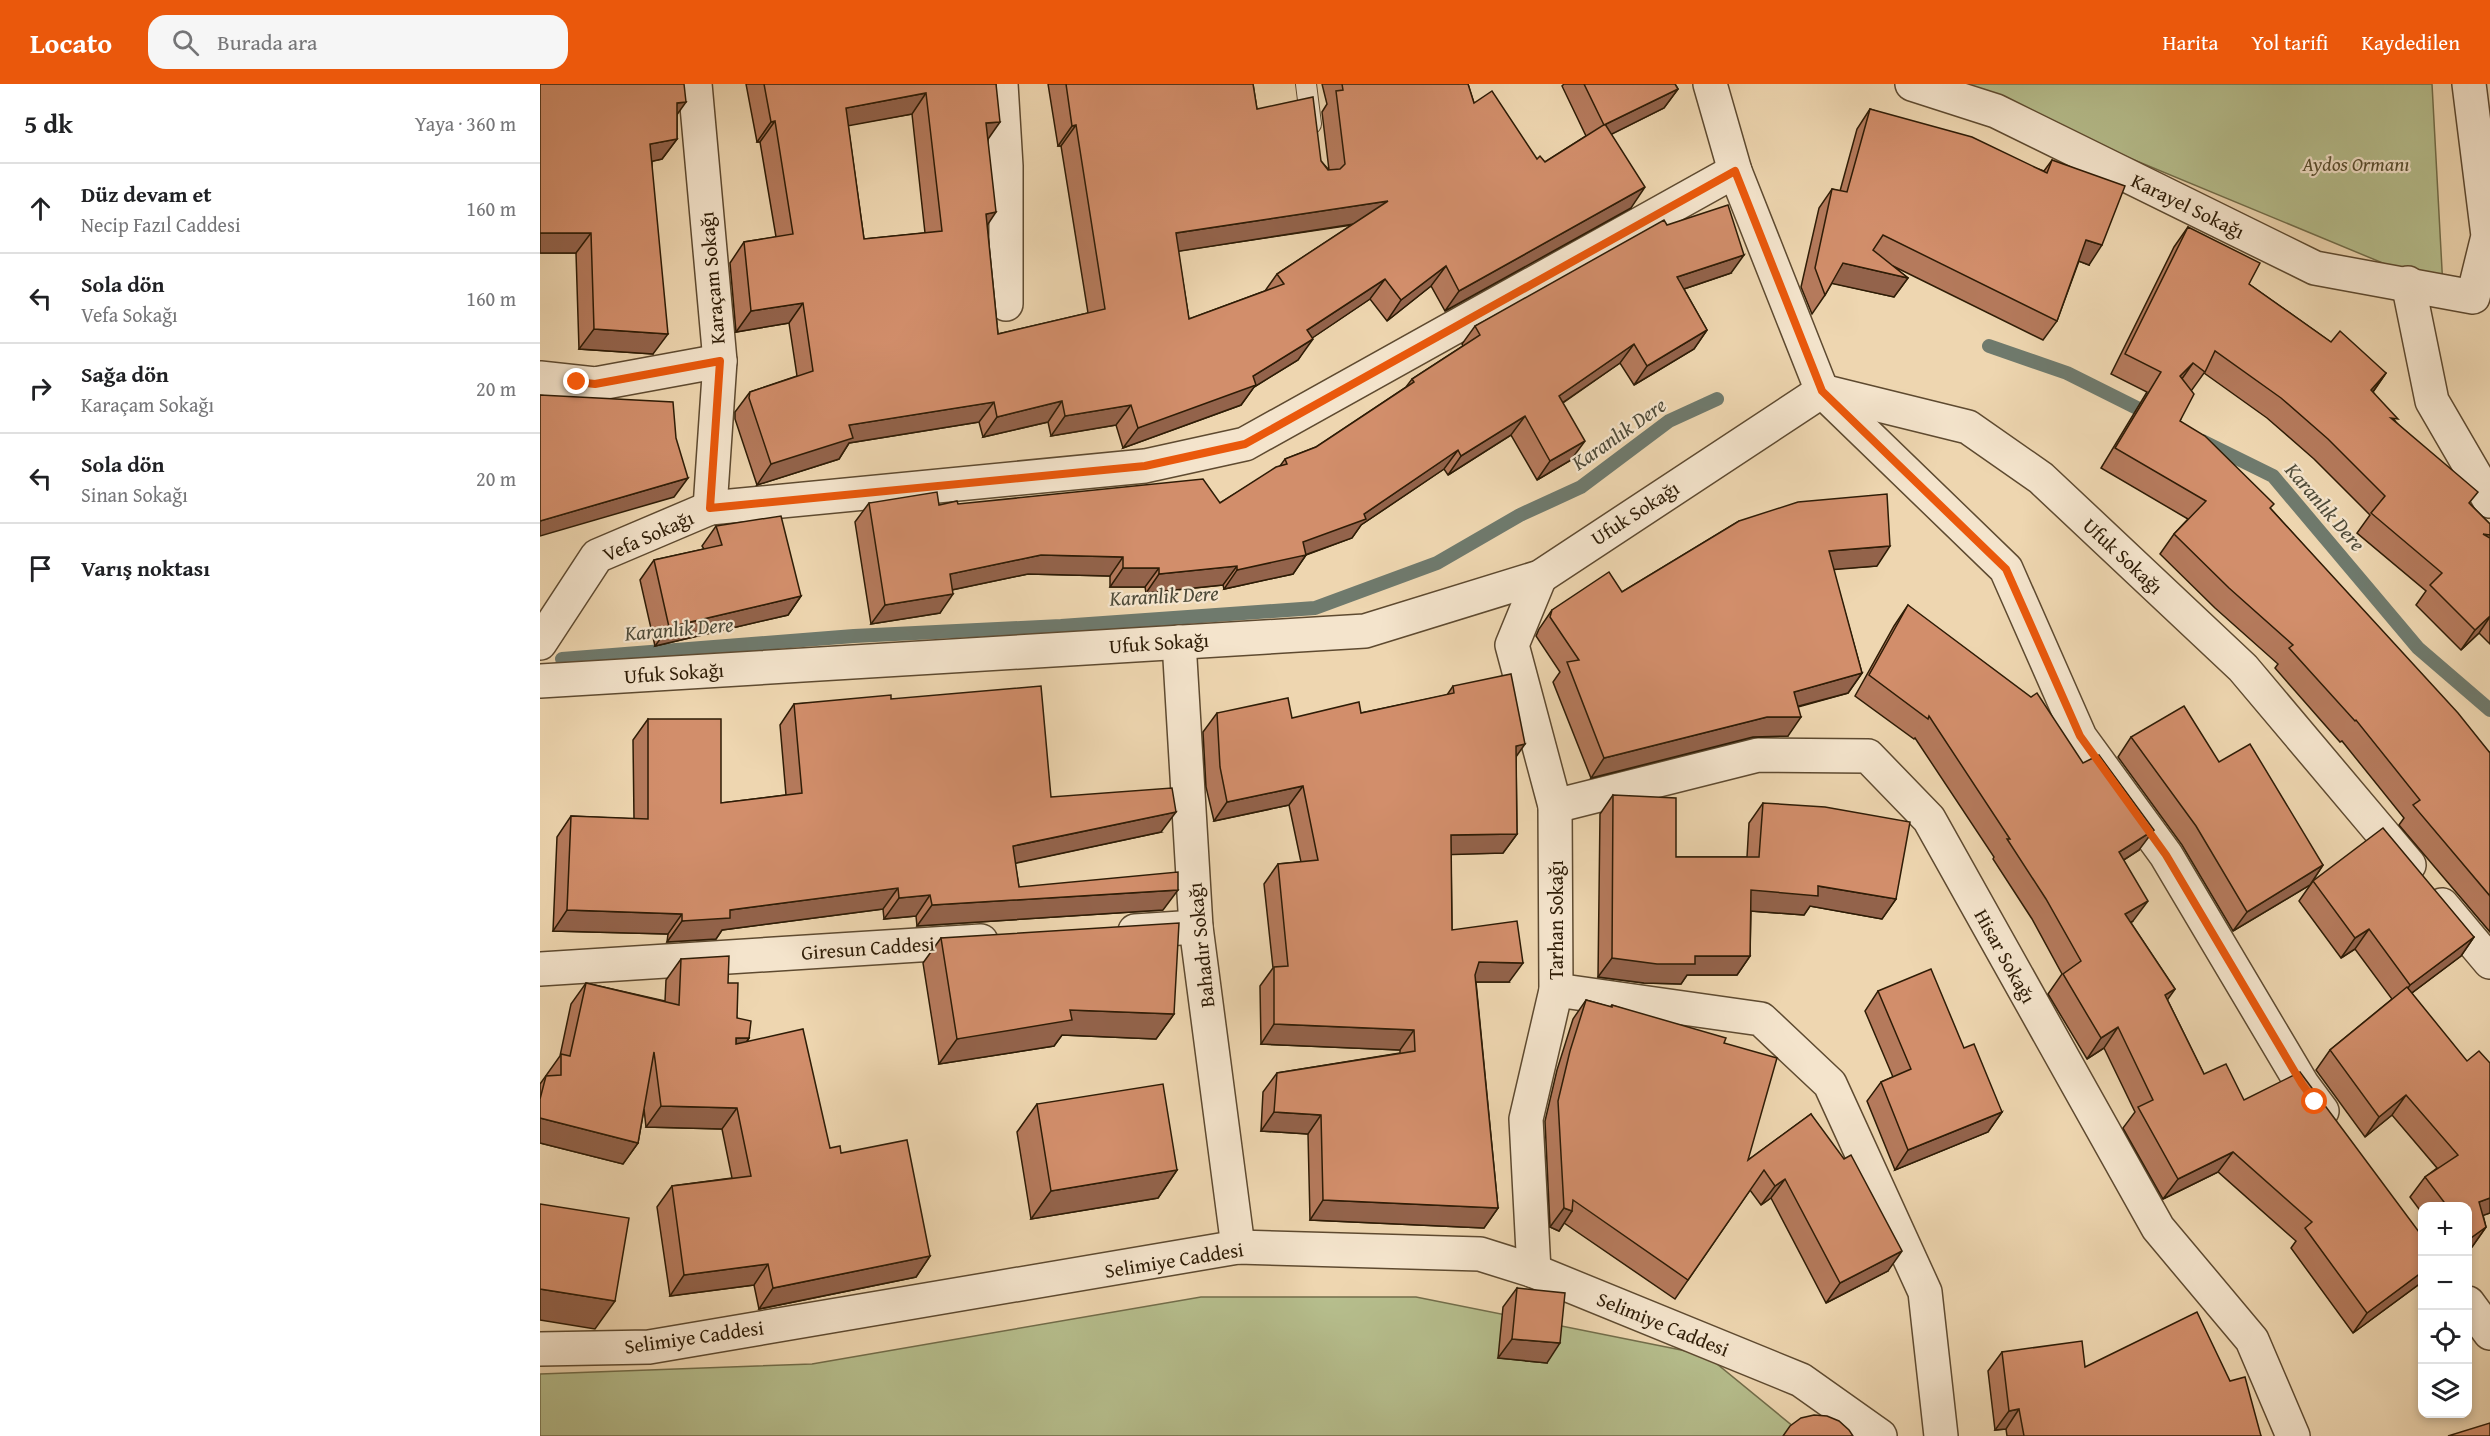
<!DOCTYPE html>
<html lang="tr">
<meta charset="utf-8">
<style>
:root{--surface:#fff;--page:#f6f6f6;--text:#202124;--muted:#757577;--line:#e0e0e0;--accent:#ea580c}
body{margin:0;font-family:"Gentium Book Plus",serif;background:var(--page);color:var(--text)}
.controls{position:absolute;right:18px;bottom:18px;display:grid;overflow:hidden;border-radius:12px;box-shadow:0 3px 9px #0003}
.controls button{width:54px;height:54px;display:grid;place-items:center;padding:0;border:0;border-bottom:2px solid var(--line);background:var(--surface);color:var(--text);font:30px sans-serif}
.stop{position:absolute;width:18px;height:18px;margin:-14px;border:4px solid #ea580c;border-radius:50%;background:#fff}
.stop.end{background:#ea580c;border-color:#fff;box-shadow:0 2px 6px #0008}
.list{margin:0;padding:0;list-style:none}
h2{display:flex;justify-content:space-between;align-items:center;height:78px;margin:0;padding:0 24px;font-size:26px}
h2 small{font-size:20px;font-weight:400;color:var(--muted)}
.list li{display:grid;grid-template-columns:39px 1fr auto;gap:18px;align-items:center;box-sizing:border-box;height:90px;padding:0 24px;border-top:2px solid var(--line)}
.list b{display:block;font-size:22px;white-space:nowrap}
.list p{margin:0;font-size:20px;white-space:nowrap;color:var(--muted)}
.list em{font-size:20px;font-style:normal;color:var(--muted)}
.icon{flex:none;width:33px;height:33px;fill:none;stroke:currentColor;stroke-width:2;stroke-linecap:round;stroke-linejoin:round}
.map{position:relative;flex:none;width:1950px;height:1352px;overflow:hidden}
header{display:flex;align-items:center;gap:36px;box-sizing:border-box;height:84px;padding:0 30px;background:var(--accent);color:#fff}
header strong{font-size:28px}
nav{display:flex;gap:33px;margin-inline-start:auto;font-size:21px}
.search{width:420px;height:54px;background:var(--page);display:flex;align-items:center;gap:15px;box-sizing:border-box;padding:0 21px;border-radius:18px;color:var(--muted);font-size:22px}
main{display:flex}
aside{flex:1;background:var(--surface)}
.map>svg:first-child{display:block}
.green{fill:#b6be8d;stroke:#726d4a;stroke-width:1.5}
.lines{fill:none;stroke-linecap:round;stroke-linejoin:round}
.stream{stroke:#6f7a6d;stroke-width:14}
.lane-casing{stroke:#5e4a30;stroke-width:22}
.street-casing{stroke:#5e4a30;stroke-width:36}
.lane{stroke:#f4e4cc;stroke-width:20}
.street{stroke:#f4e4cc;stroke-width:33}
.wall{fill:#b57a5c;stroke:#2e1c06;stroke-width:1.5;fill-rule:evenodd}
.shaded-wall{fill:#93634b;stroke:#2e1c06;stroke-width:1.5}
.building{fill:#d28e6b;stroke:#2e1c06;stroke-width:1.5;fill-rule:evenodd}
.route{stroke:#ea580c;stroke-width:8}
.labels{text-anchor:middle;stroke-width:4.5;stroke-linejoin:round;paint-order:stroke}
.park-label{font-size:20px;font-style:italic;fill:#574d2e;stroke:#f4e4cc}
.street-label{font-size:20px;fill:#2e1c06;stroke:#f4e4cc}
.water-label{font-size:21px;font-style:italic;fill:#4e4b39;stroke:#f4e4cc}
</style>
<header>
<strong>Locato</strong>
<div class="search"><svg class="icon" aria-label="search" viewBox="0 0 24 24"><circle cx="10" cy="10" r="6"/><path d="M15 15l6 6"/></svg>Burada ara</div>
<nav><a>Harita</a><a>Yol tarifi</a><a>Kaydedilen</a></nav>
</header>
<main>
<aside>
<h2>5 dk<small>Yaya · 360 m</small></h2>
<ul class="list">
<li><svg class="icon" aria-label="ahead" viewBox="0 0 24 24"><path d="M12 20V5M6 11l6-6 6 6"/></svg><div><b>Düz devam et</b><p>Necip Fazıl Caddesi</p></div><em>160 m</em></li>
<li><svg class="icon" aria-label="left" viewBox="0 0 24 24"><path d="M17 20v-9H6M10 6l-5 5 5 5"/></svg><div><b>Sola dön</b><p>Vefa Sokağı</p></div><em>160 m</em></li>
<li><svg class="icon" aria-label="right" viewBox="0 0 24 24"><path d="M7 20v-9h11M14 6l5 5-5 5"/></svg><div><b>Sağa dön</b><p>Karaçam Sokağı</p></div><em>20 m</em></li>
<li><svg class="icon" aria-label="left" viewBox="0 0 24 24"><path d="M17 20v-9H6M10 6l-5 5 5 5"/></svg><div><b>Sola dön</b><p>Sinan Sokağı</p></div><em>20 m</em></li>
<li><svg class="icon" aria-label="arrive" viewBox="0 0 24 24"><path d="M6 21V4h12l-3 4 3 4H6"/></svg><div><b>Varış noktası</b></div></li>
</ul>
</aside>
<div class="map">
<svg width="1950" height="1352" viewBox="0 0 1950 1352">
<rect width="100%" height="100%" fill="#eed6b0"/>
<filter id="stains"><feTurbulence type="fractalNoise" baseFrequency=".00333" numOctaves="4"/><feColorMatrix values="0 0 0 0 .2 0 0 0 0 .09 0 0 0 0 .02 0 0 0 .5 -.17"/></filter>
<radialGradient id="worn" r=".72"><stop offset=".6" stop-color="#630" stop-opacity="0"/><stop offset="1" stop-color="#630" stop-opacity=".3"/></radialGradient>
<g class="green">
<polygon points="1411,0 1892,0 1903,204"/>
<polygon points="661,1213 876,1213 1166,1271 1265,1352 0,1352 0,1290 272,1280"/>
</g>
<g class="lines">
<g class="stream">
<polyline points="1449,262 1527,289 1613,332"/>
<polyline points="1662,357 1733,392 1878,564 1950,626"/>
<polyline points="22,575 314,552 521,542 775,524 897,479 980,431 1041,403 1129,337 1177,315"/>
</g>
<defs>
<polyline id="lane" points="766,0 771,40"/>
<g id="street">
<polyline points="155,0 180,277 170,424"/>
<polyline points="461,0 466,82 466,220"/>
<polyline points="1170,0 1195,87 1282,307 1466,485 1540,653 1626,771 1762,1000 1782,1027"/>
<polyline points="1372,0 1456,27 1775,184 1933,213 1948,152 1929,0"/>
<polyline points="1868,199 1892,317 1950,417"/>
<polyline points="0,294 55,300 180,277"/>
<polyline points="639,558 656,843 698,1163"/>
<polyline points="0,559 57,472 170,424 605,382 705,360 1195,87"/>
<polyline points="0,597 825,547 1000,493 1282,307 1428,343 1501,394 1703,584 1869,781"/>
<polyline points="1015,722 1218,671 1328,672 1389,735 1618,1144 1712,1256 1753,1352"/>
<polyline points="1902,821 1950,878"/>
<polyline points="595,847 656,843"/>
<polyline points="0,885 441,857"/>
<polyline points="1016,906 1221,935 1290,1000 1385,1208 1401,1352"/>
<polyline points="994,1187 986,1035 1016,906 1015,722 972,561 1000,493"/>
<polyline points="1928,1219 1950,1249"/>
<polyline points="0,1265 109,1263 698,1163 940,1170 994,1187 1261,1296 1340,1352"/>
</g>
</defs>
<use href="#lane" class="lane-casing"/>
<use href="#street" class="street-casing"/>
<use href="#lane" class="lane"/>
<use href="#street" class="street"/>
</g>
<g class="wall">
<polygon points="0,0 137,31 137,55 122,75 112,77 113,270 39,265 36,169 0,169"/>
<path d="M206,0H456L448,56L447,141L458,250L548,229L521,62H518L508,0H713L717,25L781,77L789,86L782,28L787,20L782,0H928L934,19L997,75L1005,78L1046,52L1022,2L1024,0H1135L1138,5L1124,24L1071,50L1091,124L905,227L891,202L847,237L830,215L772,254L758,276L714,303L701,321L583,364L576,341L511,352L508,338L443,353L439,338L309,359L299,375L217,401L195,335V328L210,308L257,292L249,239L196,248L190,179L204,158L236,153L220,58H217ZM372,30L385,149L324,155L308,41ZM812,141L737,190L725,207L649,235L638,167Z"/>
<polygon points="1330,25 1504,87 1512,76 1549,181 1539,177 1517,237 1503,256 1353,182 1368,194 1354,213 1292,199 1285,211 1272,230 1261,203 1279,124 1292,105 1300,107 1317,45"/>
<polygon points="1127,141 1191,189 1144,205 1167,246 1154,265 1094,301 1080,279 1023,319 1031,376 997,396 971,351 908,391 904,385 821,441 812,454 766,471 753,490 684,505 683,501 606,509 605,503 570,503 570,492 488,490 412,506 400,529 331,540 315,438 329,419 399,421 680,419 740,382 745,375 776,363 866,303 872,295 923,262 922,260 935,242"/>
<polygon points="1648,143 1709,200 1791,258 1846,289 1833,308 1856,338 1930,420 1950,440 1950,560 1939,549 1921,566 1876,521 1886,507 1817,449 1830,431 1774,375 1727,334 1664,289 1651,307 1640,337 1731,425 1950,669 1950,848 1859,741 1864,734 1802,657 1800,658 1735,584 1738,580 1675,524 1620,470 1634,450 1648,435 1561,384 1607,308 1571,290 1634,163"/>
<polygon points="1199,437 1337,482 1293,485 1322,589 1308,609 1258,623 1248,652 1213,653 1051,694 1013,598 1020,588 996,552 999,545 1012,526 1082,508"/>
<polygon points="176,442 261,512 248,531 115,562 100,496 114,476 164,465 162,462"/>
<polygon points="1368,521 1599,766 1584,776 1593,837 1591,839 1635,905 1627,915 1664,990 1704,1016 1882,1152 1882,1198 1813,1249 1751,1164 1756,1157 1678,1088 1623,1115 1583,1044 1595,1028 1564,964 1547,975 1508,910 1522,890 1492,835 1453,775 1454,773 1375,654 1374,655 1315,612 1354,542"/>
<polygon points="913,602 976,673 977,750 963,769 911,770 912,846 969,898 936,898 958,1124 944,1144 770,1136 768,1050 721,1047 723,1008 737,989 860,969 860,966 721,960 720,902 733,884 724,800 738,780 761,778 749,721 674,737 666,703 663,648 677,629 752,634 821,629 907,611"/>
<polygon points="351,615 511,713 621,748 475,779 479,803 623,826 377,842 376,832 344,835 343,825 182,846 176,855 127,858 128,850 13,847 17,753 31,732 94,735 93,656 108,635 181,719 246,711 240,641 254,620"/>
<polygon points="1591,653 1783,781 1770,801 1693,847 1642,761 1578,673"/>
<polygon points="1073,711 1136,773 1207,773 1209,739 1223,719 1356,815 1342,835 1270,822 1264,831 1211,827 1210,872 1197,891 1147,891 1141,900 1104,899 1058,893 1060,730"/>
<polygon points="1773,797 1934,853 1921,872 1872,909 1950,1129 1943,1131 1946,1143 1932,1163 1928,1166 1928,1122 1882,1122 1882,1129 1870,1113 1885,1093 1897,1084 1852,1031 1825,1053 1776,986 1790,966 1852,915 1815,865 1801,874 1759,817"/>
<polygon points="401,854 634,930 616,955 522,951 514,962 399,980 383,879"/>
<polygon points="141,875 188,899 197,934 209,954 207,958 290,1064 301,1069 390,1172 376,1193 219,1225 214,1201 130,1212 117,1123 132,1102 192,1094 182,1045 106,1043 104,1025 98,1059 83,1080 0,1059 0,1000 20,972 31,920 46,899 125,917 126,896"/>
<polygon points="1338,907 1424,964 1462,1028 1448,1048 1355,1086 1327,1017 1341,998 1353,993 1325,927"/>
<polygon points="1046,916 1070,923 1072,921 1184,959 1208,1076 1271,1030 1348,1187 1286,1219 1231,1114 1221,1121 1210,1106 1135,1215 1024,1139 1019,1147 1010,1143 1005,1037 1017,986 1033,935"/>
<polygon points="497,1020 637,1086 618,1114 491,1135 477,1048"/>
<polygon points="977,1204 1007,1279 958,1274 963,1223"/>
<polygon points="1462,1268 1545,1283 1690,1297 1721,1352 1467,1352 1466,1345 1455,1346 1448,1287"/>
</g>
<g class="shaded-wall">
<polygon points="1138,5 1124,24 1050,61 1064,41"/>
<polygon points="386,9 372,30 291,45 306,24"/>
<polygon points="146,18 131,39 137,19"/>
<polygon points="235,37 220,58 217,58 231,38"/>
<polygon points="460,38 446,58 446,39"/>
<polygon points="536,41 521,62 518,62 532,42"/>
<polygon points="137,55 122,75 96,81 110,60"/>
<polygon points="1105,103 1091,124 905,227 919,207"/>
<polygon points="848,117 833,137 621,170 636,149"/>
<polygon points="456,128 442,149 446,130"/>
<polygon points="0,149 51,149 36,169 0,169"/>
<polygon points="1546,156 1562,161 1549,181 1533,175"/>
<polygon points="1204,171 1191,189 1123,212 1137,193"/>
<polygon points="1303,179 1368,194 1354,213 1290,199"/>
<polygon points="906,182 891,202 847,237 861,216"/>
<polygon points="845,195 830,215 753,267 767,246"/>
<polygon points="263,219 249,239 196,248 211,227"/>
<polygon points="54,245 128,250 113,270 39,265"/>
<polygon points="1167,246 1154,265 1094,301 1107,282"/>
<polygon points="773,255 758,276 714,303 701,321 583,364 598,344 713,292"/>
<polygon points="1094,260 1080,279 1006,330 1019,312"/>
<polygon points="1653,279 1639,299 1640,292"/>
<polygon points="1846,289 1832,309 1831,306"/>
<polygon points="522,317 508,338 443,353 457,333"/>
<polygon points="454,318 439,338 309,359 299,375 217,401 231,380 309,341"/>
<polygon points="591,321 576,341 511,352 525,332"/>
<polygon points="985,332 971,351 908,391 921,372"/>
<polygon points="1045,357 1031,376 997,396 1010,377"/>
<polygon points="918,366 904,385 821,441 812,454 762,472 766,471 753,490 684,505 697,486 824,430"/>
<polygon points="148,394 134,413 0,452 0,437"/>
<polygon points="1350,462 1337,482 1275,487 1289,467"/>
<polygon points="501,471 583,473 570,492 488,490 397,509 410,490"/>
<polygon points="697,482 683,501 606,509 619,490"/>
<polygon points="583,484 619,484 605,503 570,503"/>
<polygon points="413,510 400,529 331,540 345,521"/>
<polygon points="261,512 248,531 115,562 129,543"/>
<polygon points="1950,532 1950,533 1939,549 1921,566 1935,546"/>
<polygon points="1322,589 1308,609 1240,627 1254,608"/>
<polygon points="1227,633 1261,633 1248,652 1213,653 1051,694 1064,674"/>
<polygon points="985,660 971,680 976,662"/>
<polygon points="763,702 749,721 674,737 687,718"/>
<polygon points="636,728 621,748 458,783 473,762"/>
<polygon points="1614,746 1599,766 1565,788 1579,768"/>
<polygon points="977,750 963,769 898,771 911,751"/>
<polygon points="1783,781 1770,801 1693,847 1707,828"/>
<polygon points="1278,802 1356,815 1342,835 1270,822 1264,831 1197,826 1211,806"/>
<polygon points="358,804 343,825 182,846 176,855 127,858 142,837 190,826"/>
<polygon points="638,806 623,826 377,842 392,821"/>
<polygon points="390,811 376,832 344,835 359,814"/>
<polygon points="1608,817 1593,837 1570,850 1585,830"/>
<polygon points="27,826 142,830 128,850 13,847"/>
<polygon points="1829,845 1815,865 1801,874 1815,854"/>
<polygon points="1934,853 1921,872 1857,920 1870,901"/>
<polygon points="1155,872 1210,872 1197,891 1147,891 1141,900 1104,899 1058,893 1072,874"/>
<polygon points="939,878 983,879 969,898 925,898"/>
<polygon points="1635,905 1621,925 1625,911"/>
<polygon points="530,926 634,930 616,955 522,951 514,962 399,980 417,955"/>
<polygon points="734,940 874,946 860,966 721,960"/>
<polygon points="1578,943 1564,964 1547,975 1561,954"/>
<polygon points="196,954 209,954 195,975"/>
<polygon points="1866,1011 1852,1031 1825,1053 1839,1033"/>
<polygon points="121,1022 197,1024 182,1045 106,1043"/>
<polygon points="734,1028 781,1031 768,1050 721,1047"/>
<polygon points="1462,1028 1448,1048 1355,1086 1368,1066"/>
<polygon points="0,1034 98,1059 83,1080 0,1059"/>
<polygon points="1693,1068 1678,1088 1623,1115 1638,1095"/>
<polygon points="637,1086 618,1114 491,1135 511,1107"/>
<polygon points="1245,1095 1231,1114 1221,1121 1235,1102"/>
<polygon points="1950,1114 1950,1129 1928,1137 1939,1118"/>
<polygon points="783,1116 958,1124 944,1144 770,1136"/>
<polygon points="1024,1124 1032,1127 1019,1147 1010,1143"/>
<polygon points="1946,1143 1932,1163 1928,1166 1928,1156"/>
<polygon points="1362,1167 1348,1187 1286,1219 1300,1199"/>
<polygon points="390,1172 376,1193 219,1225 233,1204"/>
<polygon points="228,1180 214,1201 130,1212 144,1191"/>
<polygon points="1882,1188 1882,1198 1813,1249 1827,1229"/>
<polygon points="0,1205 75,1217 55,1245 0,1236"/>
<polygon points="972,1255 1020,1259 1007,1279 958,1274"/>
<polygon points="1479,1325 1466,1345 1455,1346 1469,1327"/>
</g>
<g class="building">
<polygon points="0,0 144,0 146,18 137,19 137,55 110,60 128,250 54,245 51,149 0,149"/>
<path d="M224,0H456L460,38L446,39L456,128L446,130L458,250L565,225L536,41L532,42L526,0H713L717,25L773,13L781,77L788,86L800,85L805,80L796,7L803,6L802,0H928L934,19L952,7L997,75L1000,72L1005,78L1065,40L1105,103L919,207L906,182L861,216L845,195L767,246L773,255L713,292L716,301L598,344L591,321L525,332L522,317L457,333L454,318L309,341L313,354L231,380L209,314L210,308L273,287L263,219L211,227L204,158L253,150L235,37L231,38ZM386,9L402,147L324,155L306,24ZM848,117L737,190L744,200L649,235L636,149Z"/>
<polygon points="1044,0 1135,0 1138,5 1064,41"/>
<polygon points="1330,25 1432,53 1507,89 1512,76 1585,102 1562,161 1546,156 1517,237 1343,151 1333,166 1368,194 1303,179 1285,211 1275,184 1292,105 1307,108"/>
<polygon points="1188,121 1204,171 1137,193 1167,246 1107,282 1094,260 1019,312 1045,357 1010,377 985,332 921,372 918,366 824,430 826,435 763,458 766,471 697,486 697,482 619,490 619,484 583,484 583,473 501,471 410,490 413,510 345,521 329,419 397,408 399,421 417,417 418,420 663,395 680,419 736,383 747,380 745,375 776,363 874,298 872,295 940,251 935,242 1124,136 1127,141"/>
<polygon points="1648,143 1720,179 1709,200 1791,258 1800,247 1846,289 1831,306 1858,335 1851,334 1938,408 1929,419 1950,440 1950,451 1943,450 1950,454 1950,532 1935,546 1890,501 1902,489 1831,429 1845,412 1788,355 1741,314 1675,267 1665,288 1653,279 1640,292 1654,310 1640,337 1665,352 1734,420 1730,424 1918,629 1950,669 1950,812 1873,721 1880,716 1816,636 1815,637 1749,564 1753,561 1689,504 1634,450 1666,417 1575,364 1621,288 1585,270"/>
<polygon points="0,311 133,318 136,354 148,394 0,437"/>
<polygon points="1347,410 1350,462 1289,467 1322,589 1254,608 1261,633 1227,633 1064,674 1027,578 1039,576 1010,533 1012,526 1069,488 1082,508 1199,437 1258,418"/>
<polygon points="241,432 261,512 129,543 114,476 182,461 176,442"/>
<polygon points="1368,521 1491,613 1497,609 1543,679 1559,671 1614,746 1579,768 1608,817 1585,830 1635,905 1625,911 1664,990 1686,980 1704,1016 1760,988 1882,1152 1882,1188 1827,1229 1765,1144 1772,1138 1693,1068 1638,1095 1598,1023 1613,1016 1578,943 1561,954 1523,890 1541,877 1506,815 1467,755 1470,755 1389,632 1388,635 1329,591"/>
<polygon points="971,590 985,660 976,662 977,750 911,751 912,846 977,837 983,879 939,878 935,891 958,1124 783,1116 781,1031 734,1028 737,989 875,967 874,946 734,940 734,883 748,882 738,780 778,776 763,702 687,718 680,683 677,629 748,614 752,634 819,618 821,629 914,609 913,602"/>
<polygon points="501,602 511,713 632,704 636,728 473,762 479,803 638,788 638,806 392,821 390,811 359,814 358,804 190,826 190,834 142,837 142,830 27,826 31,732 108,735 108,635 181,635 181,719 262,709 254,620 351,611 351,615"/>
<polygon points="1644,622 1679,678 1710,660 1783,781 1707,828 1656,742 1591,653"/>
<polygon points="1073,711 1136,714 1136,773 1219,773 1223,719 1285,723 1370,738 1356,815 1278,802 1278,812 1211,806 1210,872 1155,872 1155,880 1117,880 1072,874"/>
<polygon points="1843,744 1934,853 1870,901 1829,845 1815,854 1773,797"/>
<polygon points="639,839 634,930 530,926 532,936 417,955 401,854"/>
<polygon points="189,872 188,899 198,899 197,934 211,937 209,954 196,954 196,960 263,945 290,1064 300,1062 301,1069 367,1056 390,1172 233,1204 228,1180 144,1191 132,1102 211,1092 197,1024 121,1022 114,968 98,1059 0,1034 0,1015 6,992 21,991 21,970 30,972 46,899 139,921 141,875"/>
<polygon points="1391,885 1424,964 1434,960 1462,1028 1368,1066 1341,998 1371,985 1338,907"/>
<polygon points="1867,903 1927,977 1939,967 1950,979 1950,1114 1939,1118 1946,1143 1928,1156 1928,1122 1907,1122 1885,1093 1918,1071 1866,1011 1839,1033 1790,966"/>
<polygon points="1046,916 1072,923 1072,921 1186,954 1184,959 1237,974 1208,1076 1271,1030 1304,1075 1311,1071 1362,1167 1300,1199 1245,1095 1235,1102 1224,1086 1148,1196 1033,1116 1032,1127 1024,1124 1018,1017 1030,967"/>
<polygon points="623,1000 637,1086 511,1107 497,1020"/>
<polygon points="0,1120 89,1134 75,1217 0,1205"/>
<polygon points="977,1204 1025,1209 1020,1259 972,1255"/>
<polygon points="1657,1228 1690,1297 1705,1293 1721,1352 1484,1352 1479,1325 1469,1327 1462,1268 1542,1257 1545,1283"/>
<polygon points="1274,1331 1287,1332 1299,1337 1309,1346 1313,1352 1243,1352 1250,1342 1261,1334"/>
<polygon points="1950,1339 1950,1352 1908,1352"/>
</g>
<g class="lines">
<polyline class="route" points="37,298 55,300 180,277 170,424 605,382 705,360 1195,87 1282,307 1466,485 1540,652 1626,771 1762,1000 1775,1018"/>
</g>
<g class="labels">
<g class="park-label">
<text x="1816" y="87">Aydos Ormanı</text>
</g>
<g class="street-label">
<text transform="translate(1648 122) rotate(26)" y="7">Karayel Sokağı</text>
<text transform="translate(172 194) rotate(-95)" y="7">Karaçam Sokağı</text>
<text transform="translate(1095 429) rotate(-33)" y="7">Ufuk Sokağı</text>
<text transform="translate(108 452) rotate(-24)" y="7">Vefa Sokağı</text>
<text transform="translate(1583 472) rotate(43)" y="7">Ufuk Sokağı</text>
<text transform="translate(619 559) rotate(-4)" y="7">Ufuk Sokağı</text>
<text transform="translate(134 589) rotate(-4)" y="7">Ufuk Sokağı</text>
<text transform="translate(1016 836) rotate(-90)" y="7">Tarhan Sokağı</text>
<text transform="translate(661 861) rotate(-96)" y="7">Bahadır Sokağı</text>
<text transform="translate(328 864) rotate(-4)" y="7">Giresun Caddesi</text>
<text transform="translate(1465 872) rotate(61)" y="7">Hisar Sokağı</text>
<text transform="translate(634 1176) rotate(-9)" y="7">Selimiye Caddesi</text>
<text transform="translate(1123 1240) rotate(22)" y="7">Selimiye Caddesi</text>
<text transform="translate(154 1253) rotate(-8)" y="7">Selimiye Caddesi</text>
</g>
<g class="water-label">
<text transform="translate(1079 350) rotate(-35)" y="7">Karanlık Dere</text>
<text transform="translate(1785 423) rotate(49)" y="7">Karanlık Dere</text>
<text transform="translate(624 512) rotate(-3)" y="7">Karanlık Dere</text>
<text transform="translate(139 545) rotate(-5)" y="7">Karanlık Dere</text>
</g>
</g>
<rect width="100%" height="100%" filter="url(#stains)"/>
<rect width="100%" height="100%" fill="url(#worn)"/>
</svg>
<div class="controls">
<button>+</button>
<button>−</button>
<button><svg class="icon" aria-label="locate" viewBox="0 0 24 24"><circle cx="12" cy="12" r="6"/><path d="M12 2v4M12 18v4M2 12h4M18 12h4"/></svg></button>
<button><svg class="icon" aria-label="layers" viewBox="0 0 24 24"><path d="M12 4l9 5-9 5-9-5zM3 14l9 5 9-5"/></svg></button>
</div>
<div class="stop" style="left:1775px;top:1018px"></div>
<div class="stop end" style="left:37px;top:298px"></div>
</div>
</main>
